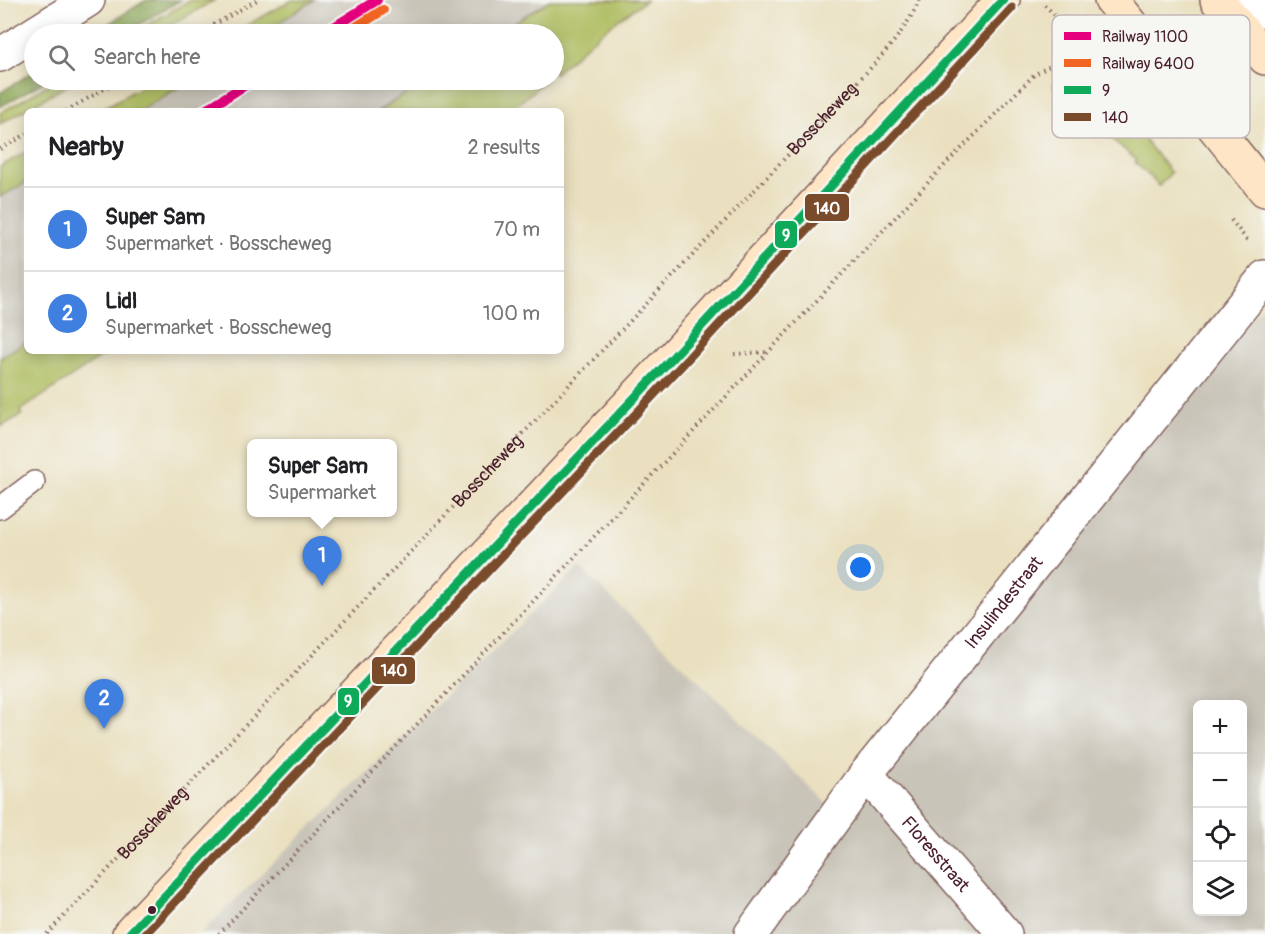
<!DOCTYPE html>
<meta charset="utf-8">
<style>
:root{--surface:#fff;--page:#f6f6f6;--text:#202124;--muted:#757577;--line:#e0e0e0;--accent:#7c3aed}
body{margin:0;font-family:Pangolin,sans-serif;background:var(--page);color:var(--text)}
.controls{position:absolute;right:18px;bottom:18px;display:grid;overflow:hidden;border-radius:9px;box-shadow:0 3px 15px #0003}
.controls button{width:54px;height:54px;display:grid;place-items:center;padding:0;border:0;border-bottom:2px solid var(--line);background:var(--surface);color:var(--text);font:30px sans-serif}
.you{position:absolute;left:861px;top:568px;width:21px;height:21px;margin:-15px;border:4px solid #fff;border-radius:50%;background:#1a73e8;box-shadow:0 0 0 9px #1a73e833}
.badge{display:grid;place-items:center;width:39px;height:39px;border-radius:50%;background:var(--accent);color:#fff;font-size:20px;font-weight:700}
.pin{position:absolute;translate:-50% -50px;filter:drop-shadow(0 2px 3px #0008)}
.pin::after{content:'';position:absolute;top:32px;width:21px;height:18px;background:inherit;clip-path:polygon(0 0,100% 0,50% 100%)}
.popup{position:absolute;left:247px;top:439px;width:150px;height:78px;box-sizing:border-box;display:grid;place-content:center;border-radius:9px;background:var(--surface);filter:drop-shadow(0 2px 4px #0005);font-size:20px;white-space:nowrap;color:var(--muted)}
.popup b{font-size:22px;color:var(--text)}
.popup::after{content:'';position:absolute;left:50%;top:100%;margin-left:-12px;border:12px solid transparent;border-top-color:var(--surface)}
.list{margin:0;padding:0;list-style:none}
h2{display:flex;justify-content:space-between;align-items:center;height:78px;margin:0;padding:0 24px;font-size:26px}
h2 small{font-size:20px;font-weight:400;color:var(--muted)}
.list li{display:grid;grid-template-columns:39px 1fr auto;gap:18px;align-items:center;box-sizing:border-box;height:84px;padding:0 24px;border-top:2px solid var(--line)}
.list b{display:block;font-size:22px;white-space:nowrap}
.list p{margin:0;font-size:20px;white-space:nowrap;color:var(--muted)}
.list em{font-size:20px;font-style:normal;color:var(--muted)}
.icon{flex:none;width:33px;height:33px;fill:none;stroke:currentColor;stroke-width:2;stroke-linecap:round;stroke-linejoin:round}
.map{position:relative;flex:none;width:1265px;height:934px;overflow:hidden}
.search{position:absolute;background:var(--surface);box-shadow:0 3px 15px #0003;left:24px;top:24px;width:540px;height:66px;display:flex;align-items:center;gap:15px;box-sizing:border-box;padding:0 21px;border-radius:33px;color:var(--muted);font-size:22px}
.panel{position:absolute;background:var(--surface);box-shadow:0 3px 15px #0003;left:24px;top:108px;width:540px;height:246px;border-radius:9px}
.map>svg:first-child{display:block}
.industrial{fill:#c9c4b8;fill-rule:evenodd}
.green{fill:#aebc5e;stroke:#7c6e44;stroke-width:1.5}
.forest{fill:#8aa455;stroke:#6a6240;stroke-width:1.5}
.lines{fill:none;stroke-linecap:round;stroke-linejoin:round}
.lane-casing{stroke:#82635f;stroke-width:24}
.street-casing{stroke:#82635f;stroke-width:36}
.secondary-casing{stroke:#82635f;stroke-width:36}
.path{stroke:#82635f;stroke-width:4;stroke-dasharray:1.5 4.5;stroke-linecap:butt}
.lane{stroke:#fff;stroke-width:21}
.street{stroke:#fff;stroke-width:33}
.secondary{stroke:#fee5c5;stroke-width:33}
.bus-1-casing{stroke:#f6f6f2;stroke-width:14}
.bus-2-casing{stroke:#f6f6f2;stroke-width:14}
.bus-1{stroke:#0fa95a;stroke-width:9}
.bus-2{stroke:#7a4b2a;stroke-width:9}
.rail-1-casing{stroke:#f6f6f2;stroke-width:15}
.rail-2-casing{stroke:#f6f6f2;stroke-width:15}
.rail-1{stroke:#e5007d;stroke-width:10}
.rail-2{stroke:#f26522;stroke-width:10}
.bus-dot{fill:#4a1f2b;stroke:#f6f6f2;stroke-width:2}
.labels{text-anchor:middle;stroke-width:4.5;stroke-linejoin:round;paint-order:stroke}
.street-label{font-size:18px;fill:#4a1f2b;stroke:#f6f6f2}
.key{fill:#f6f6f2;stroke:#c2b6b6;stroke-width:1.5}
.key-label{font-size:16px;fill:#4a1f2b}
.line-badge{stroke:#f6f6f2;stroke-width:2}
.badge-label{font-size:16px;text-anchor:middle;font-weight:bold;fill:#fff}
</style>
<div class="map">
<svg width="1265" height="934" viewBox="0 0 1265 934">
<rect width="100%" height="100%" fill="#f6f6f2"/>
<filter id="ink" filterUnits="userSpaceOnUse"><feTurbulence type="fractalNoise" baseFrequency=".0167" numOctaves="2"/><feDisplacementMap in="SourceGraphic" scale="12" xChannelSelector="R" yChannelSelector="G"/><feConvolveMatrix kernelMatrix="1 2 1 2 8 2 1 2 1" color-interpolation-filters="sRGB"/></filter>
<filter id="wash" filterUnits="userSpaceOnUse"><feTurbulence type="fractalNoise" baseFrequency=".008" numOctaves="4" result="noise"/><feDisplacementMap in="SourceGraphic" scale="24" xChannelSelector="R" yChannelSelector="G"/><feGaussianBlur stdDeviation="1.35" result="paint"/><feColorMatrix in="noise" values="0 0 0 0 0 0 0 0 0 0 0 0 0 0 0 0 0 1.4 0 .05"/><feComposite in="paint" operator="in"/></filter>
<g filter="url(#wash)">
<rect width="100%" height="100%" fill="#eae0bf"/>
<g class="industrial">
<polygon points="315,0 550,0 496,34 261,34"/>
<polygon points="190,80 427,80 378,111 140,111"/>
<polygon points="27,182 27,341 0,358 0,197"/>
<path d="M1265,303V934H200L579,567L834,810ZM1198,704H1242V912H1198Z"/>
</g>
<g class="green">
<polygon points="190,0 215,0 155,34 132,34"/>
<polygon points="292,0 314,0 261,34 231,34"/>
<polygon points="550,0 646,0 603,31 554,74 554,34 496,34"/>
<polygon points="56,80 77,80 0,124 0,113"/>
<polygon points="153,80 190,80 140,111 98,111"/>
<polygon points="427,80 546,80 510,111 378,111"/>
<polygon points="1083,80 1093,83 1110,95 1171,173 1159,186 1135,162 1136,160 1053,86 1062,81"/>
<polygon points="27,151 27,182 0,197 0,167"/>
<polygon points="27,341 27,351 110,351 20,411 22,415 0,427 0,358"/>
</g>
<g class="forest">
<polygon points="146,0 181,0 123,34 92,34"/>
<polygon points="34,71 34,80 47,80 0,107 0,93"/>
</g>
</g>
<g filter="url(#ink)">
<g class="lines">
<defs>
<polyline id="lane" points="0,508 34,482"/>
<g id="street">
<polyline points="1227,12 1265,11"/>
<polyline points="0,55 88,0"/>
<path id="s2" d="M866,774L1005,934"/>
<path id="s3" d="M751,934L866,774L1265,277"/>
</g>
<g id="secondary">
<polyline points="1111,0 1265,190"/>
<polyline points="1217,0 1265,58"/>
<polyline points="129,934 673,357 1003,0"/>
</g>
</defs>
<use href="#lane" class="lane-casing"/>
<use href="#street" class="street-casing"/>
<use href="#secondary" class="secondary-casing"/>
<g class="path">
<polyline points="1045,5 1093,57 1109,70"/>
<polyline points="198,34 257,0"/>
<polyline points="66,111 120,80"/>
<polyline points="0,149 27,134"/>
<polyline points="1231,220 1247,240"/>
<polyline points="734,354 768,352"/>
<path id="s1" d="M47,934L846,94C873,65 904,36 919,0"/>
<polyline points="219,934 941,169 1035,74 1050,66 1100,55"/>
</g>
<use href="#lane" class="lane"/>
<use href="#street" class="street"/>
<use href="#secondary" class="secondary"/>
<defs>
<polyline id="bus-1" points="129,934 673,357 1003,0"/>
<polyline id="bus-2" points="145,934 682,365 1012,8"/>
</defs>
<use href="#bus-1" class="bus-1-casing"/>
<use href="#bus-2" class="bus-2-casing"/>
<use href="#bus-1" class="bus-1"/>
<use href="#bus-2" class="bus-2"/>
<defs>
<g id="rail-1">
<polyline points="323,34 377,0"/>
<polyline points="204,111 253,80"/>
</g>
<polyline id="rail-2" points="345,34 383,10"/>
</defs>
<use href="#rail-1" class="rail-1-casing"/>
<use href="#rail-2" class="rail-2-casing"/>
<use href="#rail-1" class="rail-1"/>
<use href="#rail-2" class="rail-2"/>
</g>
</g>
<circle class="bus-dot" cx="152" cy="910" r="5"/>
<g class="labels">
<g class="street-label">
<text dy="6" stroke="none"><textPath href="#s1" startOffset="1125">Bosscheweg</textPath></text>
<text dy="6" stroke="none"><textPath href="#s1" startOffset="639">Bosscheweg</textPath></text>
<text dy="6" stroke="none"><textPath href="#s3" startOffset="417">Insulindestraat</textPath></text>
<text dy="6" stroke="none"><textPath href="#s1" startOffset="153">Bosscheweg</textPath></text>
<text dy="6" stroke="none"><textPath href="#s2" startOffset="106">Floresstraat</textPath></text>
</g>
</g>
<rect x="1052" y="15" width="198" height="123" rx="9" class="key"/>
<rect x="1064" y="32" width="27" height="8" fill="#e5007d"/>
<rect x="1064" y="59" width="27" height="8" fill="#f26522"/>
<rect x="1064" y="86" width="27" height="8" fill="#0fa95a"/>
<rect x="1064" y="113" width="27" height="8" fill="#7a4b2a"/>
<g class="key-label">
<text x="1102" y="42">Railway 1100</text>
<text x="1102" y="69">Railway 6400</text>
<text x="1102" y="96">9</text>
<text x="1102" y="123">140</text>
</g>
<g class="line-badge">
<rect x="804" y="193" width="46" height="29" rx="6" fill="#7a4b2a"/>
<rect x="774" y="220" width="24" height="29" rx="6" fill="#0fa95a"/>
<rect x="371" y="656" width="45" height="29" rx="6" fill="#7a4b2a"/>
<rect x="337" y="687" width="23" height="29" rx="6" fill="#0fa95a"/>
</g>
<g class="badge-label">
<text x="827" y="214">140</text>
<text x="786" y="241">9</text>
<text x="394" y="676">140</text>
<text x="348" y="707">9</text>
</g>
</svg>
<div class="controls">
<button>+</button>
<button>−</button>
<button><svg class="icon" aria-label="locate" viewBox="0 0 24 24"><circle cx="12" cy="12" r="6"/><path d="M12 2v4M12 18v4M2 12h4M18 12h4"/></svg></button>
<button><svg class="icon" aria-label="layers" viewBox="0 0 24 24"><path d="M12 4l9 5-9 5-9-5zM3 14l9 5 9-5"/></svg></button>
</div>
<div class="you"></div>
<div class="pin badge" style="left:322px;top:586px;background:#3f7fe0">1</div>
<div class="popup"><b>Super Sam</b>Supermarket</div>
<div class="pin badge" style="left:104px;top:729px;background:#3f7fe0">2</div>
<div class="search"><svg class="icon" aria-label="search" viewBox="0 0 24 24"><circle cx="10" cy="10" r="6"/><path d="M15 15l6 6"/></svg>Search here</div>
<section class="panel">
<h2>Nearby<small>2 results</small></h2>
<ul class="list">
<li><span class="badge" style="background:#3f7fe0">1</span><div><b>Super Sam</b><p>Supermarket · Bosscheweg</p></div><em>70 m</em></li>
<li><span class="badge" style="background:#3f7fe0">2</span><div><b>Lidl</b><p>Supermarket · Bosscheweg</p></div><em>100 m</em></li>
</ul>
</section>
</div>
